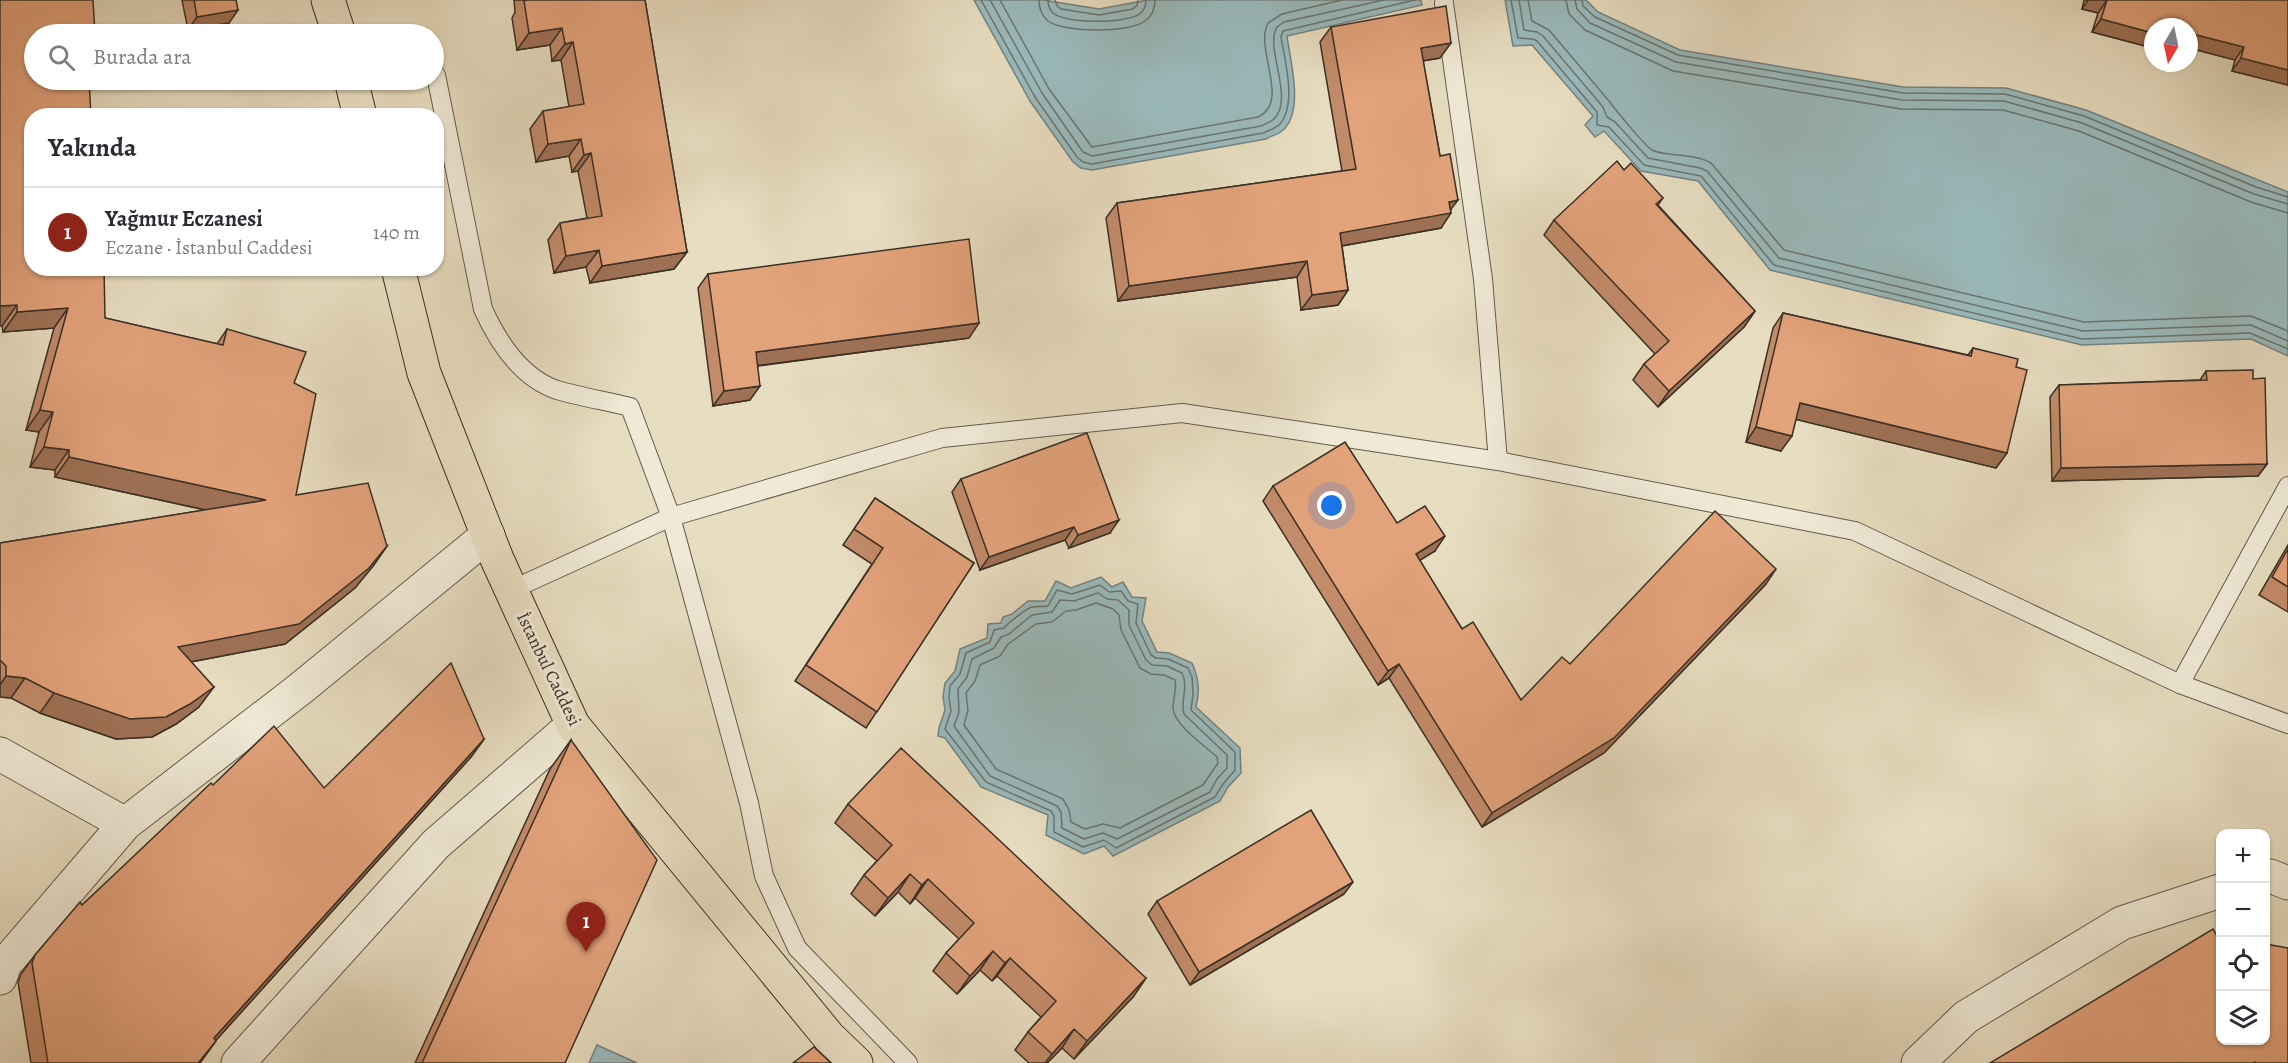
<!DOCTYPE html>
<html lang="tr">
<meta charset="utf-8">
<style>
:root{--surface:#fff;--page:#f2f2f3;--text:#2b2b33;--muted:#7c7c81;--line:#e1e1e2;--accent:#8f2418}
body{margin:0;font-family:Alegreya,serif;background:var(--page);color:var(--text)}
.controls{position:absolute;right:18px;bottom:18px;display:grid;overflow:hidden;border-radius:12px;box-shadow:0 2px 4px #0004}
.controls button{width:54px;height:54px;display:grid;place-items:center;padding:0;border:0;border-bottom:2px solid var(--line);background:var(--surface);color:var(--text);font:30px sans-serif}
.compass{position:absolute;left:2144px;top:18px;width:54px;height:54px;border-radius:50%;background:var(--surface);box-shadow:0 2px 4px #0004;rotate:189deg}
.you{position:absolute;left:1332px;top:506px;width:21px;height:21px;margin:-15px;border:4px solid #fff;border-radius:50%;background:#1a73e8;box-shadow:0 0 0 9px #1a73e833}
.badge{display:grid;place-items:center;width:39px;height:39px;border-radius:50%;background:var(--accent);color:#fff;font-size:20px;font-weight:700}
.pin{position:absolute;translate:-50% -50px;filter:drop-shadow(0 2px 3px #0008)}
.pin::after{content:'';position:absolute;top:32px;width:21px;height:18px;background:inherit;clip-path:polygon(0 0,100% 0,50% 100%)}
.list{margin:0;padding:0;list-style:none}
h2{display:flex;justify-content:space-between;align-items:center;height:78px;margin:0;padding:0 24px;font-size:26px}
h2 small{font-size:20px;font-weight:400;color:var(--muted)}
.list li{display:grid;grid-template-columns:39px 1fr auto;gap:18px;align-items:center;box-sizing:border-box;height:90px;padding:0 24px;border-top:2px solid var(--line)}
.list b{display:block;font-size:22px;white-space:nowrap}
.list p{margin:0;font-size:20px;white-space:nowrap;color:var(--muted)}
.list em{font-size:20px;font-style:normal;color:var(--muted)}
.icon{flex:none;width:33px;height:33px;fill:none;stroke:currentColor;stroke-width:2;stroke-linecap:round;stroke-linejoin:round}
.map{position:relative;flex:none;width:2288px;height:1063px;overflow:hidden}
.search{position:absolute;background:var(--surface);box-shadow:0 2px 4px #0004;left:24px;top:24px;width:420px;height:66px;display:flex;align-items:center;gap:15px;box-sizing:border-box;padding:0 21px;border-radius:33px;color:var(--muted);font-size:22px}
.panel{position:absolute;background:var(--surface);box-shadow:0 2px 4px #0004;left:24px;top:108px;width:420px;height:168px;border-radius:24px}
.map>svg:first-child{display:block}
.water{fill:#9ababc;stroke:#748380;stroke-width:1.5}
.lines{fill:none;stroke-linecap:round;stroke-linejoin:round}
.shore{stroke:#6a7571;stroke-width:1.5}
.lane-casing{stroke:#655b4c;stroke-width:20}
.street-casing{stroke:#655b4c;stroke-width:35}
.primary-casing{stroke:#3a3026;stroke-width:35}
.lane{stroke:#efe9d6;stroke-width:18}
.street{stroke:#efe9d6;stroke-width:33}
.primary{stroke:#e7ddc0;stroke-width:33}
.wall{fill:#c28b69;stroke:#3a3026;stroke-width:1.5}
.shaded-wall{fill:#9e7155;stroke:#3a3026;stroke-width:1.5}
.building{fill:#e2a27a;stroke:#3a3026;stroke-width:1.5}
.labels{text-anchor:middle;stroke-width:6;stroke-linejoin:round;paint-order:stroke}
.street-label{font-size:18px;fill:#3a3026;stroke:#efe9d6}
</style>
<div class="map">
<svg width="2288" height="1063" viewBox="0 0 2288 1063">
<rect width="100%" height="100%" fill="#e7ddc0"/>
<filter id="stains"><feTurbulence type="fractalNoise" baseFrequency=".00333" numOctaves="4"/><feColorMatrix values="0 0 0 0 .2 0 0 0 0 .09 0 0 0 0 .02 0 0 0 .5 -.17"/></filter>
<radialGradient id="worn" r=".72"><stop offset=".6" stop-color="#630" stop-opacity="0"/><stop offset="1" stop-color="#630" stop-opacity=".3"/></radialGradient>
<g class="water">
<path d="M974,0H1043L1099,9L1148,0H1421L1422,5L1287,36C1290,60 1305,112 1282,131C1278,134 1271,136 1266,139L1092,170L1081,168L1073,162L1030,101Z"/>
<polygon points="1505,0 1586,0 1598,12 1680,50 1903,87 2006,88 2086,110 2288,192 2288,356 2251,339 2082,345 1770,270 1698,181 1641,171 1604,131 1595,137 1585,125 1593,116 1532,45 1513,46"/>
<path d="M1101,577L1112,587L1123,582L1132,597L1146,598L1142,621L1157,652L1169,653L1192,663C1199,679 1200,691 1196,707L1240,748L1241,773L1228,787L1220,801L1113,856L1104,846L1084,854L1046,835L1048,815L981,787L945,738L938,736L939,728L945,710L943,697L945,683L955,671L960,649L987,638L988,624L1001,623L1003,617L1012,614L1028,601H1045L1056,581L1071,588Z"/>
<polygon points="597,1045 637,1063 589,1063"/>
</g>
<g class="lines">
<g class="shore">
<path d="M981,0L1035,97L1077,157L1083,162L1092,164L1263,133C1268,131 1276,128 1280,124C1297,104 1285,61 1281,37L1283,31L1415,0"/>
<path d="M990,0L1042,93L1083,152L1092,156L1261,126C1265,124 1271,122 1274,119C1295,98 1264,48 1277,27L1284,22L1384,0"/>
<path d="M1000,0L1049,89L1092,147L1258,117C1291,102 1254,49 1268,23L1282,14L1342,0"/>
<path d="M1039,0C1039,8 1042,16 1048,21C1065,33 1129,33 1145,21C1152,16 1155,8 1155,0"/>
<path d="M1048,0C1048,5 1049,9 1053,13C1066,24 1128,24 1141,13C1145,9 1146,5 1146,0"/>
<polyline points="1055,0 1057,6 1061,9 1099,15 1133,9 1137,5 1138,0"/>
<polyline points="1511,0 1518,38 1533,39 1537,41 1597,112 1597,125 1609,127 1644,165 1701,176 1774,265 2082,339 2250,333 2288,349"/>
<polyline points="1519,0 1524,30 1537,32 1543,36 1603,107 1607,117 1615,122 1648,158 1700,168 1707,171 1779,258 2083,331 2251,325 2288,341"/>
<path d="M1528,0L1532,21L1549,30L1609,101C1615,109 1644,145 1652,150C1665,157 1695,153 1711,163L1784,250L2084,322L2251,316L2288,331"/>
<polyline points="1566,0 1569,14 1585,30 1673,71 1901,109 2003,110 2079,131 2251,202 2288,213"/>
<polyline points="1575,0 1577,9 1590,23 1676,62 1902,100 2004,101 2082,123 2254,194 2288,204"/>
<polyline points="1582,0 1583,6 1595,17 1678,55 1903,93 2005,94 2084,116 2256,187 2288,197"/>
<path d="M1100,585L1109,592L1121,591L1128,601L1138,604L1136,623L1151,655L1156,658L1168,659L1188,668L1192,677L1193,694L1191,710L1235,752V770L1223,784L1215,797L1116,848L1104,840L1083,847L1054,832V816L1051,811L986,782L945,729L951,711L949,697L950,686L960,674L966,653L990,642L994,630L1004,628C1007,624 1027,608 1032,607C1037,606 1043,607 1048,606L1057,590L1072,594Z"/>
<path d="M1098,593L1107,599L1118,600L1129,610V625L1146,660L1152,665L1167,666L1182,673C1189,688 1180,700 1184,714L1227,755V768L1217,779L1210,792L1117,839L1103,833L1084,839L1062,828L1061,812L1057,806L990,776L954,726L959,712L958,689L967,677L972,659L994,648L1001,637L1009,634L1032,615L1052,612L1060,600L1074,601Z"/>
<path d="M1096,603L1113,609L1119,615L1121,630L1140,668L1151,674L1164,675L1175,680C1177,690 1173,698 1173,708C1174,725 1205,746 1217,757L1218,763L1203,785L1120,828L1103,824L1085,829L1071,822L1069,810L1063,799L996,769L964,725L968,710L966,693L975,681L980,665L1000,656L1008,644L1036,624L1052,622L1066,611L1076,610Z"/>
</g>
<defs>
<g id="lane">
<polyline points="1444,3 1483,279 1498,461"/>
<path d="M436,75L483,309C498,342 521,378 557,390C581,397 606,401 630,407L671,517L749,803L764,876L797,948L908,1063"/>
<polyline points="511,590 671,517 942,438 1182,413 1498,461 1855,531 2180,684 2288,724"/>
<polyline points="2180,684 2288,486"/>
</g>
<g id="street">
<polyline points="0,754 125,824"/>
<polyline points="2266,877 2270,876 2288,883"/>
<polyline points="0,978 5,964 125,824 300,689 488,535"/>
<polyline points="238,1063 436,844 573,725"/>
<polyline points="1918,1063 1966,1017 2122,923 2220,891"/>
</g>
<g id="primary">
<polyline points="328,0 339,34"/>
<polyline points="351,80 360,116"/>
<polyline points="398,268 424,373 497,559 573,725 829,1037 856,1063"/>
</g>
</defs>
<use href="#lane" class="lane-casing"/>
<use href="#street" class="street-casing"/>
<use href="#primary" class="primary-casing"/>
<use href="#lane" class="lane"/>
<use href="#street" class="street"/>
<use href="#primary" class="primary"/>
</g>
<g class="wall">
<polygon points="182,0 236,0 229,23 188,30"/>
<polygon points="514,0 645,0 687,252 674,269 590,283 586,267 554,273 548,240 560,223 587,218 578,171 572,172 569,156 536,162 530,129 543,111 569,107 561,60 552,61 550,45 517,50 512,18 515,12"/>
<polygon points="2084,0 2288,0 2288,85 2232,71 2235,60 2189,48 2189,27 2153,27 2153,48 2092,32 2098,13 2082,9"/>
<polygon points="1331,27 1440,58 1423,61 1440,156 1451,210 1441,228 1342,246 1348,290 1338,305 1301,310 1297,277 1118,301 1106,218 1117,203 1342,171 1320,42"/>
<polygon points="32,116 105,318 217,344 227,329 294,383 296,495 387,546 373,566 355,588 285,644 191,662 199,707 176,724 152,737 116,739 40,713 11,698 0,697 0,543 205,510 55,477 55,470 30,467 39,432 26,430 54,328 3,332 2,326"/>
<polygon points="1624,170 1663,198 1658,205 1755,311 1744,327 1658,407 1633,380 1644,364 1655,354 1544,235 1554,220"/>
<polygon points="708,274 969,338 758,366 750,400 713,406 698,288"/>
<polygon points="1783,313 1968,355 1973,348 2016,367 2007,453 1996,468 1796,419 1781,451 1746,442 1773,328"/>
<polygon points="2206,371 2253,379 2267,464 2258,476 2052,481 2050,397 2059,385 2200,380"/>
<polygon points="961,479 1110,533 1069,548 1065,540 980,570 952,492"/>
<polygon points="1273,486 1397,523 1435,551 1419,560 1462,629 1521,700 1570,664 1766,584 1604,753 1482,827 1389,678 1378,685 1263,501"/>
<polygon points="875,498 974,563 866,728 795,681 872,564 843,545"/>
<polygon points="2288,545 2288,612 2259,595"/>
<polygon points="484,739 471,757 216,1040 200,1063 31,1063 18,982 21,974 35,955 82,905 213,785 324,788"/>
<polygon points="571,740 565,1063 415,1063 550,769"/>
<polygon points="848,804 1146,978 1133,997 1074,1059 1062,1048 1047,1063 1029,1063 1015,1050 1028,1032 1041,1017 997,976 992,981 980,970 957,994 933,971 946,953 959,939 915,898 910,904 898,892 875,916 851,894 864,875 877,861 835,823"/>
<polygon points="1344,894 1190,985 1148,914 1157,901"/>
</g>
<g class="shaded-wall">
<polygon points="2088,0 2107,0 2098,13 2082,9"/>
<polygon points="238,10 229,23 188,30 197,17"/>
<polygon points="2101,19 2153,33 2153,48 2092,32"/>
<polygon points="562,28 550,45 517,50 529,33"/>
<polygon points="2189,33 2244,47 2235,60 2189,48"/>
<polygon points="573,42 561,60 552,61 565,44"/>
<polygon points="1451,43 1440,58 1410,63 1421,48"/>
<polygon points="2241,58 2288,70 2288,85 2232,71"/>
<polygon points="581,139 569,156 536,162 548,144"/>
<polygon points="591,153 578,171 572,172 584,155"/>
<polygon points="1458,200 1448,213 1451,213 1441,228 1330,248 1340,233"/>
<polygon points="599,250 586,267 554,273 566,256"/>
<polygon points="687,252 674,269 590,283 602,266"/>
<polygon points="1307,261 1297,277 1118,301 1129,286"/>
<polygon points="1348,290 1338,305 1301,310 1312,295"/>
<polygon points="17,305 2,326 0,326 0,306"/>
<polygon points="68,308 54,328 3,332 17,312"/>
<polygon points="1755,311 1744,327 1658,407 1669,391"/>
<polygon points="979,323 969,338 746,367 756,352"/>
<polygon points="760,386 750,400 713,406 724,391"/>
<polygon points="1800,403 2007,453 1996,468 1790,418"/>
<polygon points="40,410 53,412 39,432 26,430"/>
<polygon points="1756,427 1792,436 1781,451 1746,442"/>
<polygon points="44,447 69,450 55,470 30,467"/>
<polygon points="69,457 266,500 252,520 55,477"/>
<polygon points="2267,464 2258,476 2052,481 2061,468"/>
<polygon points="1119,520 1110,533 1069,548 1078,535"/>
<polygon points="1074,527 1065,540 980,570 989,557"/>
<polygon points="1445,536 1435,551 1406,569 1416,554"/>
<polygon points="387,546 373,566 355,588 285,644 164,667 178,647"/>
<polygon points="1776,569 1766,584 1604,753 1482,827 1492,813"/>
<polygon points="1399,664 1389,678 1378,685 1388,671"/>
<polygon points="6,676 25,678 11,698 0,697 0,685"/>
<polygon points="214,687 199,707 176,724 152,737 116,739 40,713 54,693"/>
<polygon points="484,739 471,757 201,1057 214,1038"/>
<polygon points="910,874 898,892 875,916 888,898"/>
<polygon points="928,879 915,898 910,904 922,885"/>
<polygon points="1353,882 1344,894 1190,985 1199,972"/>
<polygon points="993,951 980,970 957,994 970,976"/>
<polygon points="1010,958 997,976 992,981 1005,963"/>
<polygon points="1146,978 1133,997 1074,1059 1087,1041"/>
<polygon points="1074,1029 1062,1048 1047,1063 1045,1063 1052,1054"/>
<polygon points="216,1041 200,1063 198,1063"/>
</g>
<g class="building">
<polygon points="0,0 93,0 95,34 34,34 34,80 89,80 91,116 32,116 32,268 104,268 105,318 223,345 227,329 306,352 294,383 316,394 296,495 368,483 387,546 369,568 299,624 178,647 214,687 190,704 166,717 130,719 54,693 25,678 6,676 6,666 0,660 0,543 266,500 69,457 69,450 44,447 53,412 40,410 68,308 17,312 17,305 0,306"/>
<polygon points="194,0 236,0 238,10 197,17"/>
<polygon points="527,0 645,0 687,252 602,266 599,250 566,256 560,223 602,216 591,153 584,155 581,139 548,144 543,111 584,104 573,42 565,44 562,28 529,33 524,1"/>
<polygon points="2107,0 2288,0 2288,70 2241,58 2244,47 2189,33 2189,27 2153,27 2153,33 2101,19"/>
<polygon points="1446,6 1451,43 1421,48 1440,156 1450,154 1458,200 1449,202 1451,213 1340,233 1348,290 1312,295 1307,261 1129,286 1117,203 1356,169 1331,27"/>
<polygon points="1617,161 1624,170 1631,163 1663,198 1656,204 1755,311 1669,391 1644,364 1669,341 1554,220"/>
<polygon points="969,239 979,323 756,352 760,386 724,391 708,274"/>
<polygon points="1783,313 1971,356 1973,348 2018,359 2016,367 2027,370 2007,453 1800,403 1792,436 1756,427"/>
<polygon points="2253,370 2253,379 2265,378 2267,464 2061,468 2059,385 2207,380 2206,371"/>
<polygon points="1087,433 1119,520 1078,535 1074,527 989,557 961,479"/>
<polygon points="1345,442 1397,523 1425,506 1445,536 1416,554 1462,629 1473,622 1521,700 1562,657 1570,664 1715,511 1776,569 1614,738 1492,813 1399,664 1388,671 1273,486"/>
<polygon points="875,498 974,563 877,712 806,665 883,548 854,529"/>
<polygon points="2288,549 2288,587 2272,577"/>
<polygon points="451,663 484,739 214,1038 216,1041 198,1063 48,1063 32,963 35,955 80,902 82,905 211,783 213,785 274,726 324,788"/>
<polygon points="571,740 657,860 565,1063 422,1063"/>
<polygon points="901,748 1146,978 1087,1041 1074,1029 1052,1054 1028,1032 1056,1001 1010,958 1005,963 993,951 970,976 946,953 974,923 928,879 922,885 910,874 888,898 864,875 892,845 848,804"/>
<polygon points="1311,810 1353,882 1199,972 1157,901"/>
<polygon points="2213,929 2220,941 2220,1041 2265,1041 2265,944 2288,948 2288,1063 2256,1063 2255,1062 2254,1063 1990,1063"/>
<polygon points="814,1047 831,1063 793,1063"/>
</g>
<g class="labels">
<g class="street-label">
<text transform="translate(549 669) rotate(64)" y="6">İstanbul Caddesi</text>
</g>
</g>
<rect width="100%" height="100%" filter="url(#stains)"/>
<rect width="100%" height="100%" fill="url(#worn)"/>
</svg>
<div class="controls">
<button>+</button>
<button>−</button>
<button><svg class="icon" aria-label="locate" viewBox="0 0 24 24"><circle cx="12" cy="12" r="6"/><path d="M12 2v4M12 18v4M2 12h4M18 12h4"/></svg></button>
<button><svg class="icon" aria-label="layers" viewBox="0 0 24 24"><path d="M12 4l9 5-9 5-9-5zM3 14l9 5 9-5"/></svg></button>
</div>
<svg class="compass" viewBox="-18 -18 36 36"><path d="M0-13l5 13h-10z" fill="#e53935"/><path d="M0 13l5-13h-10z" fill="#7c7c81"/></svg>
<div class="you"></div>
<div class="pin badge" style="left:586px;top:952px">1</div>
<div class="search"><svg class="icon" aria-label="search" viewBox="0 0 24 24"><circle cx="10" cy="10" r="6"/><path d="M15 15l6 6"/></svg>Burada ara</div>
<section class="panel">
<h2>Yakında<small></small></h2>
<ul class="list">
<li><span class="badge">1</span><div><b>Yağmur Eczanesi</b><p>Eczane · İstanbul Caddesi</p></div><em>140 m</em></li>
</ul>
</section>
</div>
